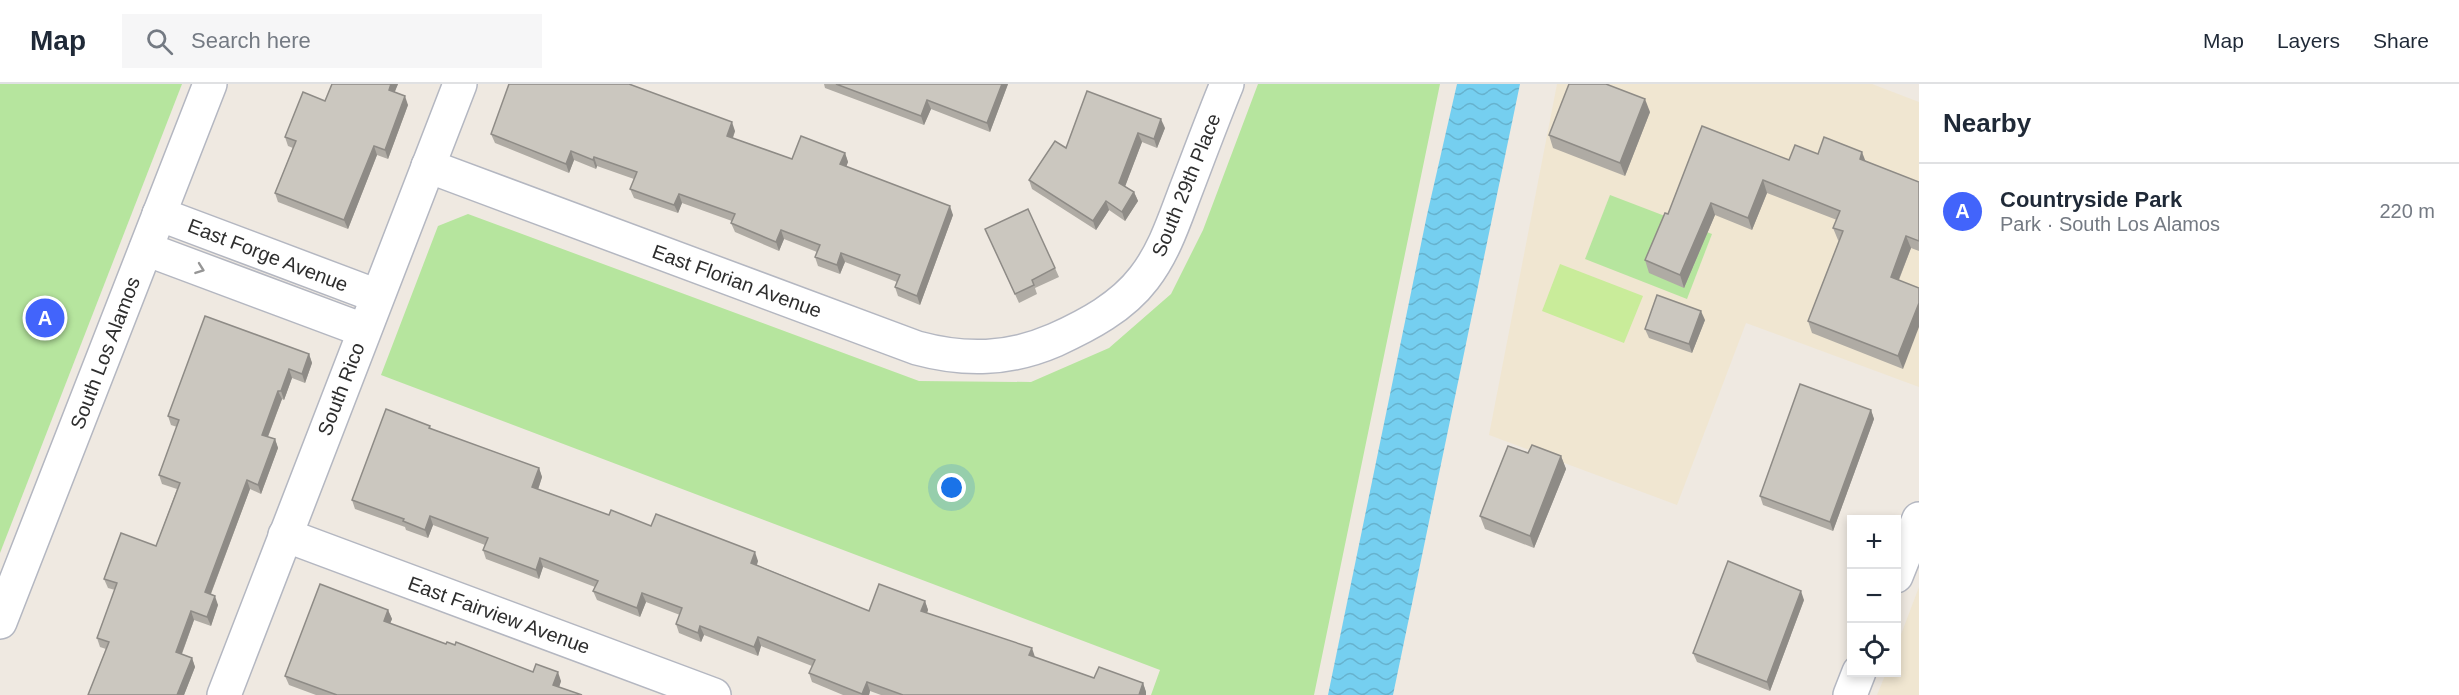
<!DOCTYPE html>
<meta charset="utf-8">
<style>
:root{--surface:#fff;--page:#f6f6f7;--text:#1f2937;--muted:#747a83;--line:#e0e1e3;--accent:#4264fb}
body{margin:0;font-family:Helvetica,sans-serif;background:var(--page);color:var(--text)}
.controls{position:absolute;right:18px;bottom:18px;display:grid;overflow:hidden;border-radius:0px;box-shadow:0 3px 9px #0003}
.controls button{width:54px;height:54px;display:grid;place-items:center;padding:0;border:0;border-bottom:2px solid var(--line);background:var(--surface);color:var(--text);font:30px sans-serif}
.you{position:absolute;left:952px;top:404px;width:21px;height:21px;margin:-15px;border:4px solid #fff;border-radius:50%;background:#1a73e8;box-shadow:0 0 0 9px #1a73e833}
.badge{display:grid;place-items:center;width:39px;height:39px;border-radius:50%;background:var(--accent);color:#fff;font-size:20px;font-weight:700}
.pin{position:absolute;translate:-50% -50%;border:3px solid #fff;box-shadow:0 2px 6px #0006}
.list{margin:0;padding:0;list-style:none}
h2{display:flex;justify-content:space-between;align-items:center;height:78px;margin:0;padding:0 24px;font-size:26px}
h2 small{font-size:20px;font-weight:400;color:var(--muted)}
.list li{display:grid;grid-template-columns:39px 1fr auto;gap:18px;align-items:center;box-sizing:border-box;height:96px;padding:0 24px;border-top:2px solid var(--line)}
.list b{display:block;font-size:22px;white-space:nowrap}
.list p{margin:0;font-size:20px;white-space:nowrap;color:var(--muted)}
.list em{font-size:20px;font-style:normal;color:var(--muted)}
.icon{flex:none;width:33px;height:33px;fill:none;stroke:currentColor;stroke-width:2;stroke-linecap:round;stroke-linejoin:round}
.map{position:relative;flex:none;width:1919px;height:611px;overflow:hidden}
header{display:flex;align-items:center;gap:36px;box-sizing:border-box;height:84px;padding:0 30px;background:var(--surface);border-bottom:2px solid var(--line)}
header strong{font-size:28px}
nav{display:flex;gap:33px;margin-inline-start:auto;font-size:21px}
.search{width:420px;height:54px;background:var(--page);display:flex;align-items:center;gap:15px;box-sizing:border-box;padding:0 21px;border-radius:0px;color:var(--muted);font-size:22px}
main{display:flex}
aside{flex:1;background:var(--surface)}
.map>svg:first-child{display:block}
.education{fill:#f0e6d1}
.grass{fill:#b6e59e}
.pitch{fill:#c9ec9a}
.water{fill:url(#water-waves)}
.lines{fill:none;stroke-linecap:round;stroke-linejoin:round}
.minor-casing{stroke:#b4b7c1;stroke-width:36}
.minor{stroke:#fff;stroke-width:33}
.wall{fill:#afaba4}
.shaded-wall{fill:#8e8b86}
.building{fill:#cbc7bf;stroke:#8e8b86;stroke-width:1.5}
.oneway{stroke:#969696}
.labels{text-anchor:middle;stroke-width:4.5;stroke-linejoin:round;paint-order:stroke}
.street-label{font-size:20px;fill:#2e2e2e;stroke:#fff}
</style>
<header>
<strong>Map</strong>
<div class="search"><svg class="icon" aria-label="search" viewBox="0 0 24 24"><circle cx="10" cy="10" r="6"/><path d="M15 15l6 6"/></svg>Search here</div>
<nav><a>Map</a><a>Layers</a><a>Share</a></nav>
</header>
<main>
<div class="map">
<svg width="1919" height="611" viewBox="0 0 1919 611">
<defs>
<pattern id="water-waves" width="16" height="10" patternUnits="userSpaceOnUse" patternTransform="scale(1.5)"><rect width="16" height="10" fill="#75cff0"/><path d="M0 5q4-4 8 0t8 0" fill="none" stroke="#66b2ce"/></pattern>
</defs>
<rect width="100%" height="100%" fill="#efe9e1"/>
<g class="education">
<polygon points="1557,0 1872,0 1919,18 1919,303 1746,239 1677,421 1489,351"/>
<polygon points="1919,503 1919,611 1877,611 1886,589 1896,588 1897,561"/>
</g>
<g class="grass">
<polygon points="0,0 182,0 0,469"/>
<polygon points="1258,0 1440,0 1314,611 1151,611 1160,586 381,291 438,142 468,130 919,297 1031,298 1109,264 1171,210 1203,146"/>
<polygon points="1610,111 1712,150 1687,215 1585,175"/>
</g>
<polygon class="pitch" points="1560,180 1643,212 1624,259 1542,227"/>
<polygon class="water" points="1457,0 1520,0 1393,611 1328,611 1427,131"/>
<g class="lines">
<defs>
<g id="minor">
<path d="M428,82L917,264C965,277 1009,276 1055,256C1088,241 1122,223 1144,194C1165,167 1175,134 1187,103C1200,69 1213,34 1227,0"/>
<polyline points="159,130 377,212"/>
<polyline points="146,165 363,246"/>
<polyline points="285,451 714,611"/>
<polyline points="1896,492 1919,435"/>
<polyline points="0,538 210,0"/>
<polyline points="224,611 460,0"/>
<polyline points="1850,611 1859,588"/>
</g>
</defs>
<use href="#minor" class="minor-casing"/>
<use href="#minor" class="minor"/>
</g>
<g class="wall">
<polygon points="332,0 398,0 394,8 408,21 388,75 377,71 348,145 278,118 275,109 293,64 288,62 285,53 325,17"/>
<polygon points="824,0 1008,0 990,48 931,25 924,41 825,4"/>
<polygon points="1650,28 1625,92 1553,64 1549,51"/>
<polygon points="1165,44 1157,64 1142,58 1125,102 1134,108 1138,117 1125,137 1109,126 1096,146 1032,105 1029,96 1066,64"/>
<polygon points="735,47 733,54 792,75 845,69 848,78 846,82 953,131 920,221 898,212 895,203 897,198 845,178 840,190 818,182 815,173 817,168 784,155 779,167 735,148 731,139 732,137 682,119 678,129 634,114 630,105 634,95 597,82 596,85 574,76 569,89 495,59 491,50"/>
<polygon points="1818,70 1865,77 1919,98 1919,167 1911,164 1899,196 1903,285 1812,249 1808,237 1839,157 1838,156 1833,144 1837,136 1767,109 1752,146 1715,131 1684,204 1649,189 1645,176 1668,130 1789,76"/>
<polygon points="985,145 1055,184 1059,193 1035,204 1037,210 1019,219"/>
<polygon points="1705,236 1692,269 1649,254 1645,245"/>
<polygon points="309,270 312,279 305,299 292,294 284,316 282,315 268,353 275,355 278,364 261,410 250,405 211,510 218,521 211,542 194,536 182,570 192,574 195,583 184,611 88,611 106,565 100,563 97,554 115,506 108,504 104,495 156,462 177,405 162,400 159,391 177,343 171,341 168,332"/>
<polygon points="1871,326 1874,335 1833,447 1763,421 1760,412"/>
<polygon points="430,342 431,345 539,384 542,393 538,405 609,431 651,442 758,477 757,481 869,527 925,517 928,526 927,529 1035,573 1094,594 1143,599 1146,608 1146,611 881,611 870,607 869,611 843,611 812,598 809,589 812,582 761,562 758,572 704,551 701,558 679,549 676,540 680,531 646,518 640,533 597,516 593,507 595,503 543,483 539,495 486,475 483,466 485,461 433,441 428,454 406,446 405,443 355,425 352,416"/>
<polygon points="1528,369 1561,372 1566,385 1534,464 1485,445 1480,432"/>
<polygon points="1804,516 1770,607 1697,578 1693,569"/>
<polygon points="388,526 392,535 390,540 446,560 561,597 559,603 582,611 316,611 289,601 285,592"/>
</g>
<g class="shaded-wall">
<polygon points="391,0 398,0 392,15 389,6"/>
<polygon points="1002,0 1008,0 990,48 987,39"/>
<polygon points="405,12 408,21 388,75 385,66"/>
<polygon points="1645,15 1650,28 1625,92 1620,79"/>
<polygon points="927,16 931,25 924,41 921,32"/>
<polygon points="1161,35 1165,44 1157,64 1154,55"/>
<polygon points="732,38 735,47 730,61 727,52"/>
<polygon points="1138,49 1142,58 1123,108 1119,99"/>
<polygon points="374,62 377,71 348,145 344,136"/>
<polygon points="571,67 574,76 569,89 566,80"/>
<polygon points="1862,68 1867,81 1860,75"/>
<polygon points="845,69 848,78 844,89 840,80"/>
<polygon points="594,73 597,82 596,85 593,76"/>
<polygon points="1763,96 1767,109 1752,146 1748,134"/>
<polygon points="1134,108 1138,117 1125,137 1122,128"/>
<polygon points="679,110 682,119 678,129 674,121"/>
<polygon points="1106,117 1109,126 1096,146 1093,137"/>
<polygon points="1711,119 1715,131 1684,204 1680,191"/>
<polygon points="950,122 953,131 920,221 917,212"/>
<polygon points="781,146 784,155 779,167 776,158"/>
<polygon points="1906,152 1911,164 1895,205 1891,193"/>
<polygon points="841,169 845,178 840,190 837,181"/>
<polygon points="1919,219 1919,243 1903,285 1898,272"/>
<polygon points="1701,227 1705,236 1692,269 1689,260"/>
<polygon points="309,270 312,279 305,299 302,290"/>
<polygon points="289,285 292,294 284,316 281,307"/>
<polygon points="278,307 282,315 265,360 262,351"/>
<polygon points="1871,326 1874,335 1833,447 1830,438"/>
<polygon points="275,355 278,364 261,410 258,401"/>
<polygon points="1561,372 1566,385 1534,464 1530,452"/>
<polygon points="539,384 542,393 536,412 532,403"/>
<polygon points="247,396 250,405 208,517 205,508"/>
<polygon points="430,432 433,441 428,454 425,446"/>
<polygon points="755,468 758,477 754,488 751,479"/>
<polygon points="540,474 543,483 539,495 536,486"/>
<polygon points="1801,507 1804,516 1770,607 1767,598"/>
<polygon points="642,509 646,518 640,533 637,524"/>
<polygon points="215,512 218,521 211,542 207,533"/>
<polygon points="925,517 928,526 924,536 921,527"/>
<polygon points="388,526 392,535 387,546 384,537"/>
<polygon points="191,527 194,536 179,577 176,568"/>
<polygon points="700,542 704,551 701,558 698,549"/>
<polygon points="758,553 761,562 758,572 754,563"/>
<polygon points="1032,564 1035,573 1029,571"/>
<polygon points="192,574 195,583 184,611 177,611"/>
<polygon points="558,588 561,597 557,610 553,601"/>
<polygon points="867,598 870,607 869,611 862,611"/>
<polygon points="1143,599 1146,608 1146,611 1139,611"/>
</g>
<g class="building">
<polygon points="332,0 391,0 389,6 405,12 385,66 374,62 344,136 275,109 296,57 285,53 303,8 325,17"/>
<polygon points="509,0 629,0 732,38 727,52 792,75 801,52 845,69 840,80 950,122 917,212 895,203 900,191 841,169 837,181 815,173 820,161 781,146 776,158 731,139 735,130 679,110 674,121 630,105 637,88 594,73 593,76 571,67 566,80 491,50"/>
<polygon points="836,0 1002,0 987,39 927,16 921,32"/>
<polygon points="1569,0 1606,0 1645,15 1620,79 1549,51"/>
<polygon points="1087,7 1161,35 1154,55 1138,49 1119,99 1134,108 1122,128 1106,117 1093,137 1029,96 1055,57 1066,64"/>
<polygon points="1702,42 1789,76 1795,61 1818,70 1824,53 1862,68 1860,75 1919,98 1919,157 1906,152 1891,193 1919,204 1919,219 1898,272 1808,237 1843,147 1833,144 1840,127 1763,96 1748,134 1711,119 1680,191 1645,176 1665,129 1668,130"/>
<polygon points="1028,125 1055,184 1032,196 1034,201 1015,210 985,145"/>
<polygon points="1657,211 1701,227 1689,260 1645,245"/>
<polygon points="205,232 309,270 302,290 289,285 281,307 278,307 262,351 275,355 258,401 247,396 205,508 215,512 207,533 191,527 176,568 192,574 177,611 88,611 109,558 97,554 117,499 104,495 121,449 156,462 180,399 159,391 179,336 168,332"/>
<polygon points="1800,300 1871,326 1830,438 1760,412"/>
<polygon points="386,325 430,342 429,344 539,384 532,403 609,431 611,426 651,442 656,430 755,468 751,479 869,527 879,500 925,517 921,527 1032,564 1029,571 1094,594 1099,583 1143,599 1139,611 903,611 867,598 862,610 809,589 815,576 758,553 754,563 700,542 698,549 676,540 682,524 642,509 637,524 593,507 598,497 540,474 536,486 483,466 488,454 430,432 425,446 403,437 404,435 352,416"/>
<polygon points="1532,361 1561,372 1530,452 1480,432 1508,362 1528,369"/>
<polygon points="1728,477 1801,507 1767,598 1693,569"/>
<polygon points="320,500 388,526 384,537 446,560 447,558 455,561 456,558 533,588 536,580 558,588 553,601 582,611 337,611 285,592"/>
</g>
<defs><path id="oneway-chevron" d="M-2-3.5L2.5 0L-2 3.5" fill="none" stroke-width="1.6" stroke-linecap="round" stroke-linejoin="round" transform="scale(1.5)"/></defs>
<use class="oneway" href="#oneway-chevron" transform="translate(200 185) rotate(20)"/>
<g class="labels">
<g class="street-label">
<text transform="translate(1186 101) rotate(-68)" y="7">South 29th Place</text>
<text transform="translate(268 171) rotate(21)" y="7">East Forge Avenue</text>
<text transform="translate(737 197) rotate(20)" y="7">East Florian Avenue</text>
<text transform="translate(105 269) rotate(-69)" y="7">South Los Alamos</text>
<text transform="translate(341 305) rotate(-69)" y="7">South Rico</text>
<text transform="translate(499 531) rotate(20)" y="7">East Fairview Avenue</text>
</g>
</g>
</svg>
<div class="controls">
<button>+</button>
<button>−</button>
<button><svg class="icon" aria-label="locate" viewBox="0 0 24 24"><circle cx="12" cy="12" r="6"/><path d="M12 2v4M12 18v4M2 12h4M18 12h4"/></svg></button>
</div>
<div class="you"></div>
<div class="pin badge" style="left:45px;top:234px">A</div>
</div>
<aside>
<h2>Nearby<small></small></h2>
<ul class="list">
<li><span class="badge">A</span><div><b>Countryside Park</b><p>Park · South Los Alamos</p></div><em>220 m</em></li>
</ul>
</aside>
</main>
